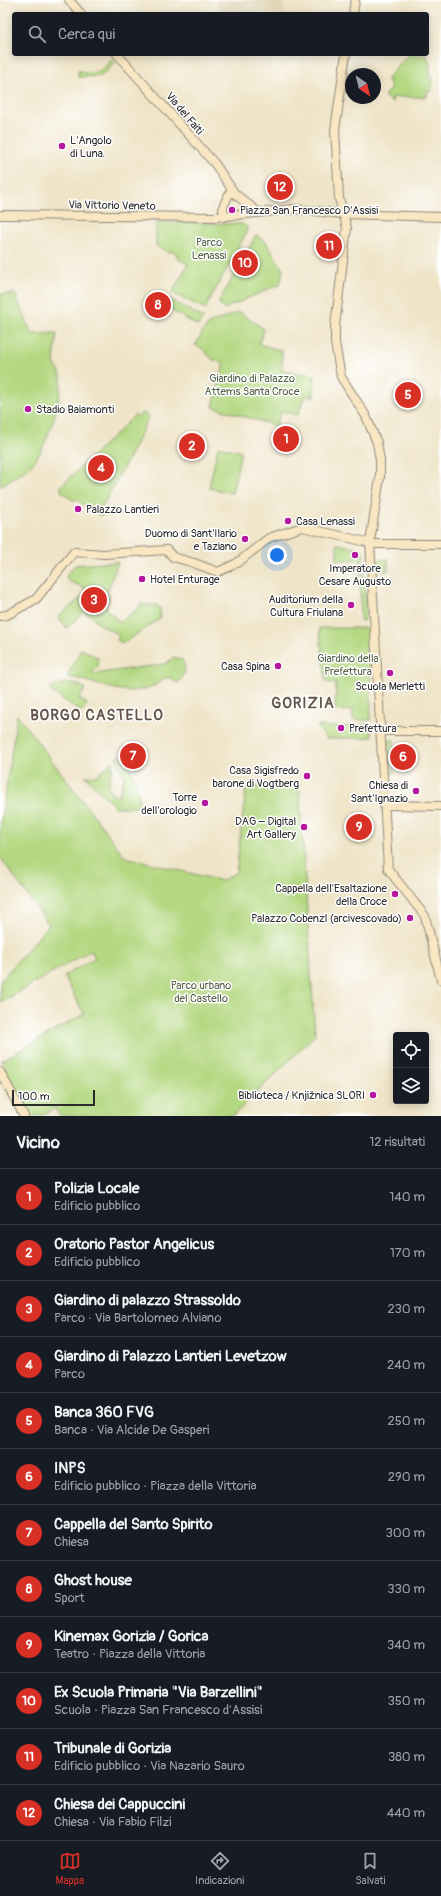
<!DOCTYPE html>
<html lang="it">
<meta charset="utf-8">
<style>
:root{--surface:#171b24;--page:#20242c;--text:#f1f3f6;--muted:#9ea1a6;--line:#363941;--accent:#d93025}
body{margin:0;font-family:Pangolin,sans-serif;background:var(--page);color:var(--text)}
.controls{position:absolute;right:12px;bottom:12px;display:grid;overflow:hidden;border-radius:4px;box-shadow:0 2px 10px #0003}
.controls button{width:36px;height:36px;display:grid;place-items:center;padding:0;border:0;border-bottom:1px solid var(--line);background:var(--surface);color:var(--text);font:20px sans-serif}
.compass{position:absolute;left:345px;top:68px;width:36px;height:36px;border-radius:50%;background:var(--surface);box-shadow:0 2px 10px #0003;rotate:145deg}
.scale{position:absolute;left:12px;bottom:10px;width:83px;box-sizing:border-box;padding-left:4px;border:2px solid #2b2b2b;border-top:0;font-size:11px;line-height:14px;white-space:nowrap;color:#2b2b2b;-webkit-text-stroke:3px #fff;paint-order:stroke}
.you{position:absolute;left:277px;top:555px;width:14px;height:14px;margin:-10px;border:3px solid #fff;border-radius:50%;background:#1a73e8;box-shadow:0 0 0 6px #1a73e833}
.badge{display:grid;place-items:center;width:26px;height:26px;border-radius:50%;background:var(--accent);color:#fff;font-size:13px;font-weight:700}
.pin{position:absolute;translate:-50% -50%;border:2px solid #fff;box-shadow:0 1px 4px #0006}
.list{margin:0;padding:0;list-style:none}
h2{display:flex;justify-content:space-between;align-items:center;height:52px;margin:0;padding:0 16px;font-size:17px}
h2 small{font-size:13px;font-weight:400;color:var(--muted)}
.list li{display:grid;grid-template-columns:26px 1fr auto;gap:12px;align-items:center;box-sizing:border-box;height:56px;padding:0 16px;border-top:1px solid var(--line)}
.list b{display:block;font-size:15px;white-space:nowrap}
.list p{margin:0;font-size:13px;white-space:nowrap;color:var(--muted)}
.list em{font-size:13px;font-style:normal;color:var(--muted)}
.icon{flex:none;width:22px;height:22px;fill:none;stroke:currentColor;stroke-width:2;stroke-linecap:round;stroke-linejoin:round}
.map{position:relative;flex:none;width:441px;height:1116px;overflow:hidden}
.search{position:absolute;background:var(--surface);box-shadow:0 2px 10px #0003;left:12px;right:12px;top:12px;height:44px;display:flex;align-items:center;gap:10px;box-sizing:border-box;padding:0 14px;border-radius:4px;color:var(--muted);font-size:15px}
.sheet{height:724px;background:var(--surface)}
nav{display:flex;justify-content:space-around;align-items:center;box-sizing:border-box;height:56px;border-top:1px solid var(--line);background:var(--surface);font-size:11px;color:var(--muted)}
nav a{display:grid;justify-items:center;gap:2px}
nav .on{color:var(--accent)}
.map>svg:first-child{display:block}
.built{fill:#e2d6b7}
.green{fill:#b4d881;stroke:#708256}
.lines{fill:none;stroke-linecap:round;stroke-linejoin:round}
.secondary-casing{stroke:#8d8879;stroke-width:10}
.secondary{stroke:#f9e7c3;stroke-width:8}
.poi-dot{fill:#b5179e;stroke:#fff;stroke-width:1.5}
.labels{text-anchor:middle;stroke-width:3;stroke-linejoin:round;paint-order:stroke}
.street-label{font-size:11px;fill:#2b2b2b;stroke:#fff}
.poi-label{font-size:11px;fill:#2b2b2b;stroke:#fff;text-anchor:end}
.park-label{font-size:11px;fill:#545f45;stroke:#fff}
.district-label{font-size:15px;font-weight:bold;letter-spacing:1px;fill:#66574d;stroke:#fff}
</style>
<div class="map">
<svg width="441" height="1116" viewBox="0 0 441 1116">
<rect width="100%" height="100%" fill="#fff"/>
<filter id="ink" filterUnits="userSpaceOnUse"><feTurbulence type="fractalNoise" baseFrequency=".025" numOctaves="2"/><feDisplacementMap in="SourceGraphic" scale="8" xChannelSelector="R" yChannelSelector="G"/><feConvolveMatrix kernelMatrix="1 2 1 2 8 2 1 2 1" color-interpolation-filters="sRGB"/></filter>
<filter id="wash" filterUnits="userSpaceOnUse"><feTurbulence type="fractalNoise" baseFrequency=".012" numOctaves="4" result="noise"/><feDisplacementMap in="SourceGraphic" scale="16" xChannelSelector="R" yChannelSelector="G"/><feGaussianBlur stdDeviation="0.9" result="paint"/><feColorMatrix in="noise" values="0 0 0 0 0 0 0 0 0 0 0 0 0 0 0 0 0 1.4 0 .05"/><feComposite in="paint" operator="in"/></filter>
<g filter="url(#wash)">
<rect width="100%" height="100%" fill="#efe4c7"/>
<polygon class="built" points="217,0 283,0 283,14 217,12"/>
<g class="green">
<polygon points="409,54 418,54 419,56 425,54 430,63 430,78 432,79 432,91 427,91 427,97 393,97 392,102 384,96 391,88 389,83 391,82 386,80"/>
<polygon points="112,60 115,63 101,76 78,77 78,71 83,71 84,73 99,72"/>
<polygon points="156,222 242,224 247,227 246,233 205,309 172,293 188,264 177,258 178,255 171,251 169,253 156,246"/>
<polygon points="256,235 266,242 283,270 280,285 275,286 224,309 220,305 219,302"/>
<path d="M0,294H15L32,334L57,333L54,362C55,365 59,371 60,372C66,391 46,448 33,463C25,472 10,479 0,487Z"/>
<polygon points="170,299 203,318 198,326 166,307"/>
<polygon points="239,312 264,329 259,344 282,351 282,371 314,375 314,396 304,397 298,415 281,411 276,426 213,407 224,363 213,360 203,349 195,345 208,324"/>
<polygon points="143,413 149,416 133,450 101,509 102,516 91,511 76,499 74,501 61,491 61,486 125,425 135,415 137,417"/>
<polygon points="218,446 241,452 232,493 209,488"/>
<polygon points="337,544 360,548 363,552 366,618 363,621 361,621 360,584 357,584 357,576 361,576 360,560 337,560"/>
<polygon points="388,559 388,571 378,571 378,560"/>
<polygon points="118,562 107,593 110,597 106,609 120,622 139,608 140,604 156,605 160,608 160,619 123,643 117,640 119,635 96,622 95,618 83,612 67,628 58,617 84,595 85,588 68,581 66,576 75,565"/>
<polygon points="319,628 370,628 371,720 353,720 353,710 335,711 336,684 326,682"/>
<path d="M81,649L98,658V668L93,669L94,674L165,664L174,657L182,660C188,668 184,675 178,683L168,677C160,680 154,688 146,689C118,696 94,680 67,677Z"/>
<polygon points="66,683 79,685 85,689 79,699 87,704 82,712 50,691 52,686"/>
<polygon points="17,715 125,857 222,881 236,872 246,788 299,783 315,1035 233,1116 60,1116 55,1108 41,1116 31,1116 1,1061 84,1014 64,976 95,958 91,950 0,1003 0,981 49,925 0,857 0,827"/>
<polygon points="371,724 372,737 327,739 317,726 340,727"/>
<polygon points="388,740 394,740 394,773 390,774"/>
<path d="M118,755C132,766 140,786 139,804L136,807H115L85,776H96L113,761C114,773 104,783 111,794L119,796L124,777L116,758Z"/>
</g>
</g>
<g filter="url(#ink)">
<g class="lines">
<defs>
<g id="secondary">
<polyline points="69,0 81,14"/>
<polyline points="353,14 355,0"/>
<polyline points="117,54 215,164 235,194 259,213"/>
<polyline points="346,54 335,130 339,198 347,228 335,326 335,343 341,377 366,416 377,443 380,460 380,477 370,542 388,869 425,916 441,980"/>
<polyline points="0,215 216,217 294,209 344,214 441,217"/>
<polyline points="224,217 223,207 231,190"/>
<polyline points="0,616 7,615 36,599 74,552 104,554 167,550 173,557 194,563 218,572 237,563 269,538 302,527 375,544 441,544"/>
<polyline points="380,731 441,731"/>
<polyline points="385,805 441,806"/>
<polyline points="0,1072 24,1116"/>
</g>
</defs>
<use href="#secondary" class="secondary-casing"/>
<use href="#secondary" class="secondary"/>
</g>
</g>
<g class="poi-dot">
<circle cx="62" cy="146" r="4"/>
<circle cx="232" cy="210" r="4"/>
<circle cx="28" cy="409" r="4"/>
<circle cx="78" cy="509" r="4"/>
<circle cx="288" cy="521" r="4"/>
<circle cx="245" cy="539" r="4"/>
<circle cx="355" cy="555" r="4"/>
<circle cx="142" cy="579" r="4"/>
<circle cx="351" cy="605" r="4"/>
<circle cx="278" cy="666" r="4"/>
<circle cx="390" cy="673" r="4"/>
<circle cx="341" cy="728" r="4"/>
<circle cx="307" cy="776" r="4"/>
<circle cx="416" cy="791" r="4"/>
<circle cx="205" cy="803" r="4"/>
<circle cx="304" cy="827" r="4"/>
<circle cx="395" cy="894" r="4"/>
<circle cx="410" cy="918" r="4"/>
<circle cx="373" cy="1095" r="4"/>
</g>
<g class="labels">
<g class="street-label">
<text transform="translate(185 113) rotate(50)" y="4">Via del Faiti</text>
<text transform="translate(112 205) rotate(1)" y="4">Via Vittorio Veneto</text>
</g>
<g class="poi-label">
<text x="70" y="144" text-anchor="start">L'Angolo<tspan x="70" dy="13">di Luna.</tspan></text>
<text x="240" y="214" text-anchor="start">Piazza San Francesco D'Assisi</text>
<text x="36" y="413" text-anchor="start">Stadio Baiamonti</text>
<text x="86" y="513" text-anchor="start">Palazzo Lantieri</text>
<text x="296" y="525" text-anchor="start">Casa Lenassi</text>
<text x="237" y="537">Duomo di Sant'Ilario<tspan x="237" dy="13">e Taziano</tspan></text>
<text x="355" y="572" text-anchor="middle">Imperatore<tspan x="355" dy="13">Cesare Augusto</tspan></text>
<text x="150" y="583" text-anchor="start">Hotel Enturage</text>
<text x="343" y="603">Auditorium della<tspan x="343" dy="13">Cultura Friulana</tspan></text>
<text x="270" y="670">Casa Spina</text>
<text x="390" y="690" text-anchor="middle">Scuola Merletti</text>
<text x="349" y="732" text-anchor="start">Prefettura</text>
<text x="299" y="774">Casa Sigisfredo<tspan x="299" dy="13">barone di Vogtberg</tspan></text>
<text x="408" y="789">Chiesa di<tspan x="408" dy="13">Sant'Ignazio</tspan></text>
<text x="197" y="801">Torre<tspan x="197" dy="13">dell'orologio</tspan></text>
<text x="296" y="825">DAG – Digital<tspan x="296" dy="13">Art Gallery</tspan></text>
<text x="387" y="892">Cappella dell'Esaltazione<tspan x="387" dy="13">della Croce</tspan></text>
<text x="402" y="922">Palazzo Cobenzl (arcivescovado)</text>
<text x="365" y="1099">Biblioteca / Knjižnica SLORI</text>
</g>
<g class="park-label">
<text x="209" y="246">Parco<tspan x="209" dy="13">Lenassi</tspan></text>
<text x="252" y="382">Giardino di Palazzo<tspan x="252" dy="13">Attems Santa Croce</tspan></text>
<text x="348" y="662">Giardino della<tspan x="348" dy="13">Prefettura</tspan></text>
<text x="201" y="989">Parco urbano<tspan x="201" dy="13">del Castello</tspan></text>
</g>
<g class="district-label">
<text x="303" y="708">GORIZIA</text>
<text x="97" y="720">BORGO CASTELLO</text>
</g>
</g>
</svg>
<div class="controls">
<button><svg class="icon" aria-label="locate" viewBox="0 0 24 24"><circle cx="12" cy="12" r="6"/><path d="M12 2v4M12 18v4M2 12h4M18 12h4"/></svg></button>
<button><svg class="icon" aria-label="layers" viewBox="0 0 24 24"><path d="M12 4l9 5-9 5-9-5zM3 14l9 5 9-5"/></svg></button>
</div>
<svg class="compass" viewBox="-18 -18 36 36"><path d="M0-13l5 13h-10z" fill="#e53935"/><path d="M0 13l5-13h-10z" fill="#9ea1a6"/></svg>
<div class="scale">100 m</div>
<div class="you"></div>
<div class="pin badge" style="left:286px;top:439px">1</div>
<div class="pin badge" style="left:192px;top:446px">2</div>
<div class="pin badge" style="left:94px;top:600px">3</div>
<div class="pin badge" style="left:101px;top:468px">4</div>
<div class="pin badge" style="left:408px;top:395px">5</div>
<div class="pin badge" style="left:403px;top:757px">6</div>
<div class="pin badge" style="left:133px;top:756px">7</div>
<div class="pin badge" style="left:158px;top:305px">8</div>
<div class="pin badge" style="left:359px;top:827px">9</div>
<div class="pin badge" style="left:245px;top:263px">10</div>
<div class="pin badge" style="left:329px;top:246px">11</div>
<div class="pin badge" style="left:280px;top:187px">12</div>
<div class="search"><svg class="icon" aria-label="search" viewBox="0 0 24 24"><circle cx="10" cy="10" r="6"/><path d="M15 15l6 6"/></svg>Cerca qui</div>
</div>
<section class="sheet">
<h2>Vicino<small>12 risultati</small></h2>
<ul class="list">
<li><span class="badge">1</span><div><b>Polizia Locale</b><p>Edificio pubblico</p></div><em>140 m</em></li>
<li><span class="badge">2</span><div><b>Oratorio Pastor Angelicus</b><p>Edificio pubblico</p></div><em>170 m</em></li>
<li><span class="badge">3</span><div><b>Giardino di palazzo Strassoldo</b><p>Parco · Via Bartolomeo Alviano</p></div><em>230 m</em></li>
<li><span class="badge">4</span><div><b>Giardino di Palazzo Lantieri Levetzow</b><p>Parco</p></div><em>240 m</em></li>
<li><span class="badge">5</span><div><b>Banca 360 FVG</b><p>Banca · Via Alcide De Gasperi</p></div><em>250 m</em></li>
<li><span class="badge">6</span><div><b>INPS</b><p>Edificio pubblico · Piazza della Vittoria</p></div><em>290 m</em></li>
<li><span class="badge">7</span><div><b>Cappella del Santo Spirito</b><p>Chiesa</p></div><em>300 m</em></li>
<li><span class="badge">8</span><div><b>Ghost house</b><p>Sport</p></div><em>330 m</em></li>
<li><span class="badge">9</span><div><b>Kinemax Gorizia / Gorica</b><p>Teatro · Piazza della Vittoria</p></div><em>340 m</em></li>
<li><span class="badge">10</span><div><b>Ex Scuola Primaria &quot;Via Barzellini&quot;</b><p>Scuola · Piazza San Francesco d'Assisi</p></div><em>350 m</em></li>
<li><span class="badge">11</span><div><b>Tribunale di Gorizia</b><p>Edificio pubblico · Via Nazario Sauro</p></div><em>380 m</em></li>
<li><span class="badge">12</span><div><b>Chiesa dei Cappuccini</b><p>Chiesa · Via Fabio Filzi</p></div><em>440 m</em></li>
</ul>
</section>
<nav>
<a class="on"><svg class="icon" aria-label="map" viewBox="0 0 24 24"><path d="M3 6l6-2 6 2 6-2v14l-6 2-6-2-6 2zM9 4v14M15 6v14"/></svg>Mappa</a>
<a><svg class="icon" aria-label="directions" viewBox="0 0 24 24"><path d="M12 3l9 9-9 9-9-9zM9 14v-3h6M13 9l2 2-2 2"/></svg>Indicazioni</a>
<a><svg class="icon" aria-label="saved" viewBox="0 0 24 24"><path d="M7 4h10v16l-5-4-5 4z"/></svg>Salvati</a>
</nav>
